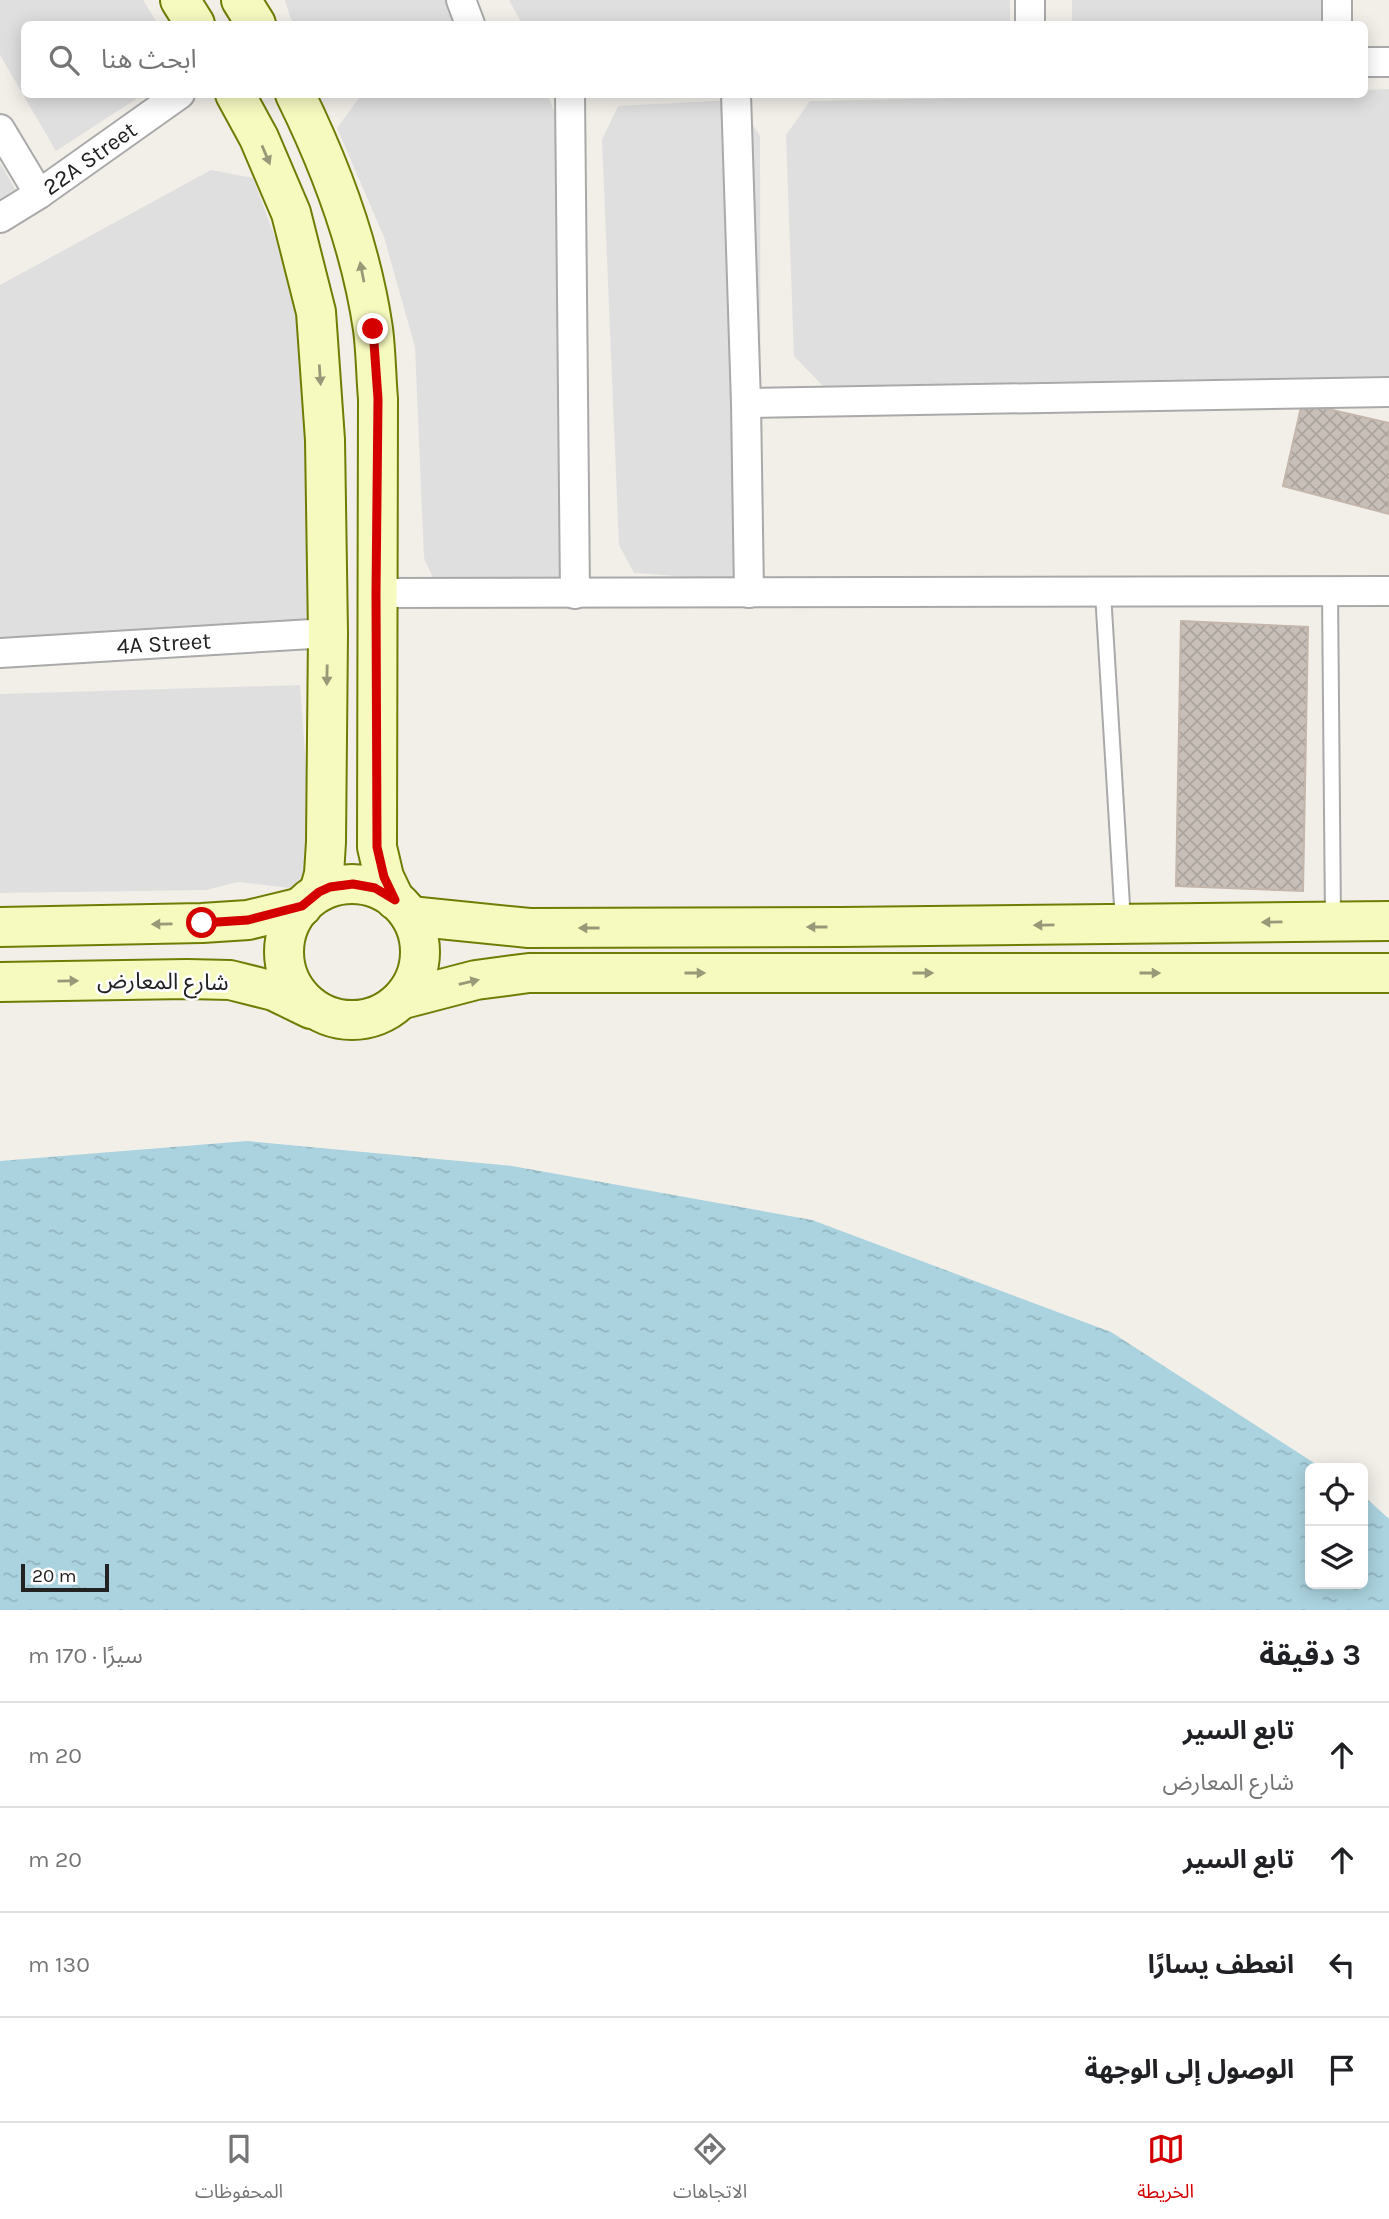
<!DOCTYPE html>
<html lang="ar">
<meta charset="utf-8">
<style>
:root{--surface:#fff;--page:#f2f2f2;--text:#202124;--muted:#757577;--line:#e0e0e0;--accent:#d40000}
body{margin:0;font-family:Karla,"Noto Sans Arabic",sans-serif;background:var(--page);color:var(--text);direction:rtl}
.controls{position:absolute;right:21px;bottom:21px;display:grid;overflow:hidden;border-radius:10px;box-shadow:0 4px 18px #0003}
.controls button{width:63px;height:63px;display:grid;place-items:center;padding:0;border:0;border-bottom:2px solid var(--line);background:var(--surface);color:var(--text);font:35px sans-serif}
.scale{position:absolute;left:21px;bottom:18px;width:88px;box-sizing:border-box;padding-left:7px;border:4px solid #222;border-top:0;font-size:19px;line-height:24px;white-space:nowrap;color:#222;-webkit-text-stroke:5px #fff;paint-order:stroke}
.stop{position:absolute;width:21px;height:21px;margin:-16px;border:5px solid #d40000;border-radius:50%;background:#fff}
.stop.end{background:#d40000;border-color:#fff;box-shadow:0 2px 7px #0008}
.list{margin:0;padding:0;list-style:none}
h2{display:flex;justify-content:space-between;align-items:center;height:91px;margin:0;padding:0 28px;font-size:30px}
h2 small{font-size:23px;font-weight:400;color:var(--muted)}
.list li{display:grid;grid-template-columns:46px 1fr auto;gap:21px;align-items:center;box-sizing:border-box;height:105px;padding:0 28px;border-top:2px solid var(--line)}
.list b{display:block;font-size:26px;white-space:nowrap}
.list p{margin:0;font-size:23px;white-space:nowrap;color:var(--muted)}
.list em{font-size:23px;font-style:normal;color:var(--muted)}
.icon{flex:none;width:38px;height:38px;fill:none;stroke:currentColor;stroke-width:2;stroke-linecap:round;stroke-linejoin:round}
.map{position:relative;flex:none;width:1389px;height:1610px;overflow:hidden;direction:ltr}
.search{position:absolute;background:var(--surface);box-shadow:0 4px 18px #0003;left:21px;right:21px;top:21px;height:77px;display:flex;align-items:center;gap:18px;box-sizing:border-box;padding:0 24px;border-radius:10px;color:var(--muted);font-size:26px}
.sheet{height:511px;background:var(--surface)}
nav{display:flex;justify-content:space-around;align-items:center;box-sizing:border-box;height:98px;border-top:2px solid var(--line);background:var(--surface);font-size:19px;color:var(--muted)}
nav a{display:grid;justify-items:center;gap:4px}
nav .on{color:var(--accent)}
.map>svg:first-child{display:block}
.residential{fill:#e0dfdf}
.water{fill:url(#water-ripples)}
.building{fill:url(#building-cross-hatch);stroke:#c4b6ab;stroke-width:2}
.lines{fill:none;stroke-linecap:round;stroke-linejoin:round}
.lane-casing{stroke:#a9a9a9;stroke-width:18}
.street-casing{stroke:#a9a9a9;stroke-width:32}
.secondary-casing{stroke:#707d05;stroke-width:42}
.lane{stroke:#fff;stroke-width:14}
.street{stroke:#fff;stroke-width:28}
.secondary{stroke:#f7fabf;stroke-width:38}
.oneway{fill:#979978}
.route{stroke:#d40000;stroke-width:9}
.labels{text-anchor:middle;stroke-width:5;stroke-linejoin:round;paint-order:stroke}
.street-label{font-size:23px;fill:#222;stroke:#fff}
</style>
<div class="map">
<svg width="1389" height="1610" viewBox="0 0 1389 1610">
<defs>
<pattern id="water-ripples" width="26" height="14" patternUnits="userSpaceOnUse" patternTransform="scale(1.75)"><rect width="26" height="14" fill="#aad3df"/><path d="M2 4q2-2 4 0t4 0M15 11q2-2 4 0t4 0" fill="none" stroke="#92b5bf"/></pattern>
<pattern id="building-cross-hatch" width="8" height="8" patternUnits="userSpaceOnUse" patternTransform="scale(1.75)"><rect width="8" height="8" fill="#c7bfb8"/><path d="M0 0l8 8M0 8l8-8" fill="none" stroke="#aba49e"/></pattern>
</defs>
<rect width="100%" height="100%" fill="#f2efe9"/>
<g class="residential">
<polygon points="0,0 143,0 158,24 24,24 24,94 142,95 56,151 0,55"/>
<polygon points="285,0 462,0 470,24 296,24 291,19"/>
<polygon points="509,0 1010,0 1010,24 522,24"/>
<rect x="1072" y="0" width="257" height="24"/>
<polygon points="1389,89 1389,376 823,386 794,356 786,135 810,101 1126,95 1364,94 1365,90"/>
<polygon points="362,94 547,95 560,123 576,568 553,584 434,580 424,558 415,347 384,237 337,128"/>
<polygon points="736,100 760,136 761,560 735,580 634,573 619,545 602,140 618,106"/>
<polygon points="0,163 29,213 0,228"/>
<polygon points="211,170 253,178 306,321 317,621 240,628 0,637 0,285"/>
<polygon points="300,685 315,891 238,882 206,890 0,893 0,694"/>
</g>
<polygon class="water" points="247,1141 512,1166 812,1220 1111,1332 1322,1468 1310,1468 1310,1584 1363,1584 1363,1495 1389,1519 1389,1610 0,1610 0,1161"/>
<g class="building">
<polygon points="1302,403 1389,423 1389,514 1283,486"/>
<polygon points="1181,621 1308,627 1303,891 1176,886"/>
</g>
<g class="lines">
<defs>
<g id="lane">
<polyline points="1330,591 1333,920"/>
<polyline points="1103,593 1123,922"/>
</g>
<g id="street">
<polyline points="461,0 470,24"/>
<polyline points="1030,0 1030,24"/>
<polyline points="1337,0 1337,24"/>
<polyline points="1364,62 1389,62"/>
<polyline points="570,94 575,594"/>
<polyline points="736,94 746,403 749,593"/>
<polyline points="0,129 39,194"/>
<path id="s1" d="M0,218L39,194L180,94"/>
<polyline points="746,403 1389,392"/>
<polyline points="376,593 1389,591"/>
<path id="s2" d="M0,653L328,633"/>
</g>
<g id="secondary">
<polyline points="180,0 195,24"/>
<polyline points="241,0 256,24"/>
<polyline points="235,94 259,138 291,213 316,312 325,440 328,633 326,842 324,874 319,892"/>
<path d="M295,94C332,169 361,247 373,329C376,352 376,376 378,399L377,847L384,877L395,900"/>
<circle cx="352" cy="952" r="68"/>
<polyline points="410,916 529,928 841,927 1389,921"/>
<polyline points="0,927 202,923 248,920 302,907"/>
<polyline points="0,982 187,979 230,980 274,991 311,1009"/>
<polyline points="403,999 476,980 529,973 1389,973"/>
</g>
</defs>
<use href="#lane" class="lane-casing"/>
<use href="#street" class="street-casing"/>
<use href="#secondary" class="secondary-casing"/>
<use href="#lane" class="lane"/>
<use href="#street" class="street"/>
<use href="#secondary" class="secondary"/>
</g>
<defs><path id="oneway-solid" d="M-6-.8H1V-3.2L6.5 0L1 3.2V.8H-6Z" transform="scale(1.75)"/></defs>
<g class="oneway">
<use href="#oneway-solid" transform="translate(266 155) rotate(67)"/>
<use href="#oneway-solid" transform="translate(362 272) rotate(-101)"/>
<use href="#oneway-solid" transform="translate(320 375) rotate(86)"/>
<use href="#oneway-solid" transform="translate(327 675) rotate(91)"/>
<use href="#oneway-solid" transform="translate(1272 922) rotate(179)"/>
<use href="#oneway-solid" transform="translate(162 924) rotate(179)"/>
<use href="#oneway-solid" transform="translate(1044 925) rotate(179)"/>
<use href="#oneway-solid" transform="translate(817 927) rotate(180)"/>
<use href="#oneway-solid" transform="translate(589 928) rotate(180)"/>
<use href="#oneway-solid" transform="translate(695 973)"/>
<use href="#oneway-solid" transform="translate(923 973)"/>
<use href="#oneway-solid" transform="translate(1150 973)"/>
<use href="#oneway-solid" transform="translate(68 981) rotate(-1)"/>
<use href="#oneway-solid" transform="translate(469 982) rotate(-13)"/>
</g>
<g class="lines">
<polyline class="route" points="202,923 248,920 302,906 319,892 330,887 353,884 375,888 395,900 384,877 377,847 376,593 378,399 373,329"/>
</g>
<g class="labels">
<g class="street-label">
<text dy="8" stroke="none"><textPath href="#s1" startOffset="108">22A Street</textPath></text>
<text dy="8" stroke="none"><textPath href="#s2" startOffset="164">4A Street</textPath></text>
<text transform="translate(163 981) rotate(1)" y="8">شارع المعارض</text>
</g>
</g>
</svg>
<div class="controls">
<button><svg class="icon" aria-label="locate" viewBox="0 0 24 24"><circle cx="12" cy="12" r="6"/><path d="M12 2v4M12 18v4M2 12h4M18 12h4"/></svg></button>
<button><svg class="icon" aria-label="layers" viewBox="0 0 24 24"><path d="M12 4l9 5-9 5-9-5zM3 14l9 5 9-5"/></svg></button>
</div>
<div class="scale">20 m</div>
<div class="stop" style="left:202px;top:923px"></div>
<div class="stop end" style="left:373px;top:329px"></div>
<div class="search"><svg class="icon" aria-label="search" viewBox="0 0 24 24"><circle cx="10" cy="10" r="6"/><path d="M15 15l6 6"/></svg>ابحث هنا</div>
</div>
<section class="sheet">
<h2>3 دقيقة<small>سيرًا · 170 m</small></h2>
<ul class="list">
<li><svg class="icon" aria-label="ahead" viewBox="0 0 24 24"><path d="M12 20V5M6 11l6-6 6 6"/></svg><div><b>تابع السير</b><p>شارع المعارض</p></div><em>20 m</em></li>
<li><svg class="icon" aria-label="ahead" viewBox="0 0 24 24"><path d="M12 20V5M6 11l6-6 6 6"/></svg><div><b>تابع السير</b></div><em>20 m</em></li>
<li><svg class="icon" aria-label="left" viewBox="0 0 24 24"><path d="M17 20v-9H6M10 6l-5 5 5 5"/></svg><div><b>انعطف يسارًا</b></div><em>130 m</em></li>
<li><svg class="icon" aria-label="arrive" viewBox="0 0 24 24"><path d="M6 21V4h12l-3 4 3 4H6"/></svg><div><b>الوصول إلى الوجهة</b></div></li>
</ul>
</section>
<nav>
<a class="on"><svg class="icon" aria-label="map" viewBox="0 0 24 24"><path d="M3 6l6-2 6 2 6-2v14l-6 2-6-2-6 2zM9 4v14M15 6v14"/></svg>الخريطة</a>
<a><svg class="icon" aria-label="directions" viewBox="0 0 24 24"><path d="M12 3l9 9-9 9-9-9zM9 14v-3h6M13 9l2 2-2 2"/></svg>الاتجاهات</a>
<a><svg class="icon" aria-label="saved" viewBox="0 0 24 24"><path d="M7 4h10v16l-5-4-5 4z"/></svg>المحفوظات</a>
</nav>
